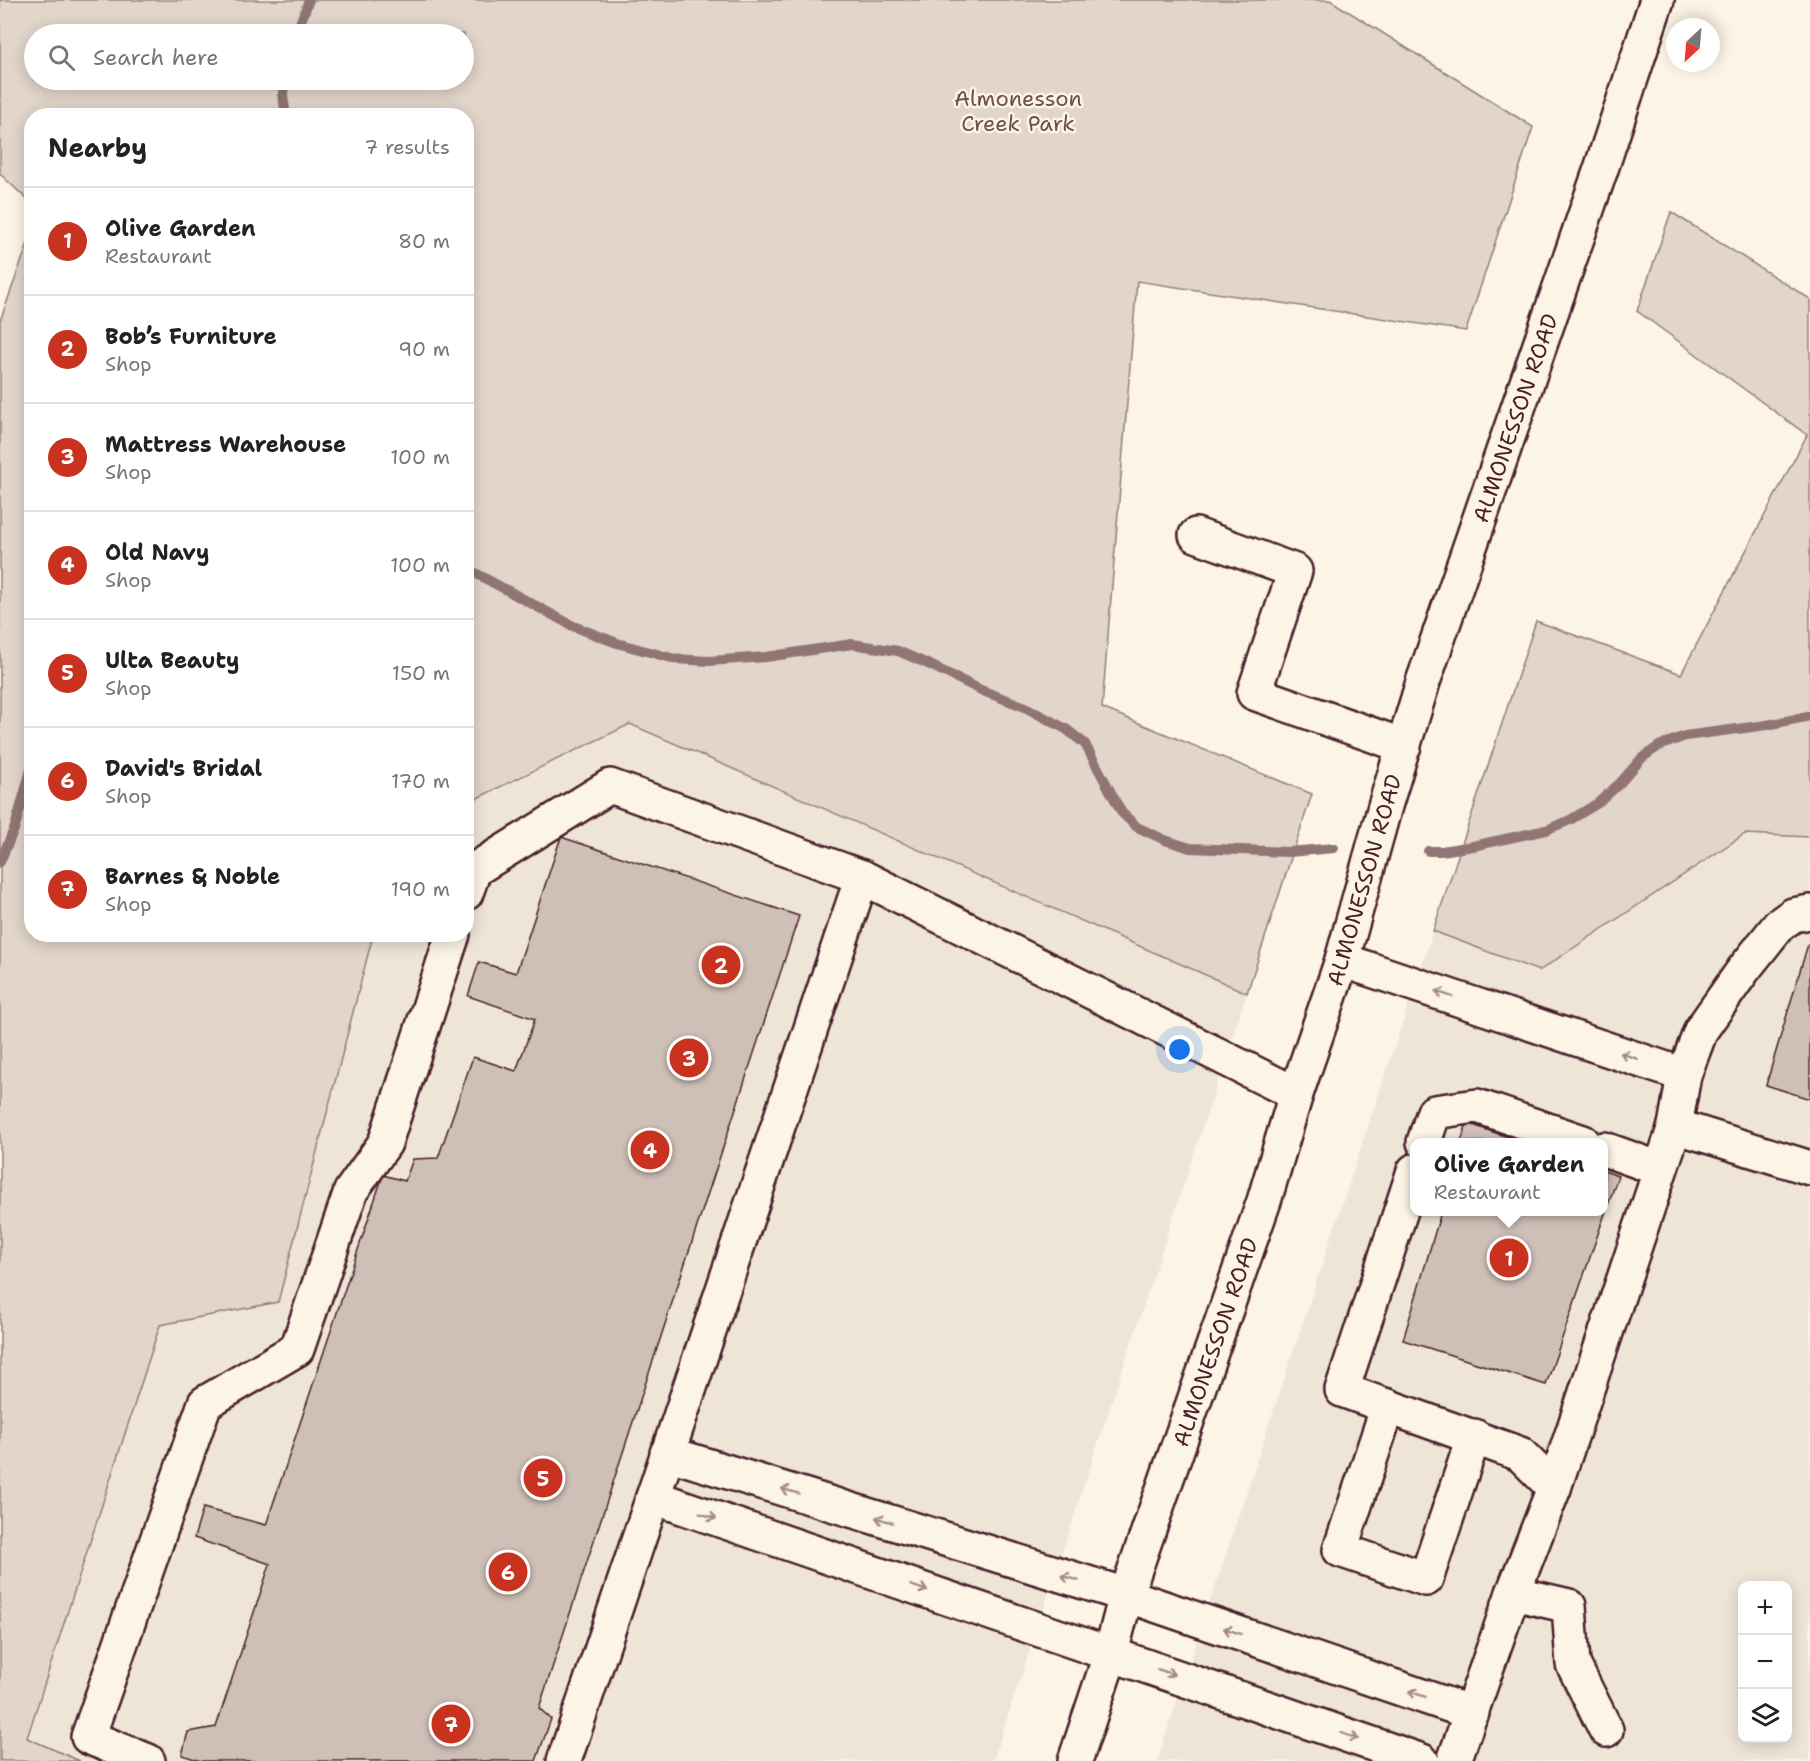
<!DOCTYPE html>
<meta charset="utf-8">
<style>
:root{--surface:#fff;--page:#f2f2f2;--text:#222;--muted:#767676;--line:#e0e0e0;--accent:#c8321e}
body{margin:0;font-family:"Shantell Sans",sans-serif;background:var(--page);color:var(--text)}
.controls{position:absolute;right:18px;bottom:18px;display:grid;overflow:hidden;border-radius:12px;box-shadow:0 3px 15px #0003}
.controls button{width:54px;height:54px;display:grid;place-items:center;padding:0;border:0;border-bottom:2px solid var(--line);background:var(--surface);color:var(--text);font:30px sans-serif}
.compass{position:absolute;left:1666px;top:18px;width:54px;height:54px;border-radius:50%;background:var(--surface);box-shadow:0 3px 15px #0003;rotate:206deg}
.you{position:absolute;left:1180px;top:1050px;width:21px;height:21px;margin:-15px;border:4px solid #fff;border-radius:50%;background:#1a73e8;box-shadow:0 0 0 9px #1a73e833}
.badge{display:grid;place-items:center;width:39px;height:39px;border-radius:50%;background:var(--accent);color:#fff;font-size:20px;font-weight:700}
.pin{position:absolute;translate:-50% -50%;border:3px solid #fff;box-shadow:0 2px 6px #0006}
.popup{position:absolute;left:1410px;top:1138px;width:198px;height:78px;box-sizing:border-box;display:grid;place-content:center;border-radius:12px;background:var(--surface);filter:drop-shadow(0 2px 4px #0005);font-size:20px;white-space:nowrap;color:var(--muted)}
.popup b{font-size:22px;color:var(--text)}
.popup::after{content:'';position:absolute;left:50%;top:100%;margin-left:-12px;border:12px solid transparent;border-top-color:var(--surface)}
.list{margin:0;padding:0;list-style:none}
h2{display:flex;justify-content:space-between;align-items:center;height:78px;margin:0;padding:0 24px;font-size:26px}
h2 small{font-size:20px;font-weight:400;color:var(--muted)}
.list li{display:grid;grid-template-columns:39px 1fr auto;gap:18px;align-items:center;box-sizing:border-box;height:108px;padding:0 24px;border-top:2px solid var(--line)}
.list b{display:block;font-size:22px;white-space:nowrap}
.list p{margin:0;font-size:20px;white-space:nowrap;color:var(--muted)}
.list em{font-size:20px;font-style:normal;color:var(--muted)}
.icon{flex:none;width:33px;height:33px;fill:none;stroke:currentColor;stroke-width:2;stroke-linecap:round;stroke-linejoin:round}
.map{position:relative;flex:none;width:1810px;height:1761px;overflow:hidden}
.search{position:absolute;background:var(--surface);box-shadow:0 3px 15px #0003;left:24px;top:24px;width:450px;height:66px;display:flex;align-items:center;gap:15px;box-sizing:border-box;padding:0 21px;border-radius:33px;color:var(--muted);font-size:22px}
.panel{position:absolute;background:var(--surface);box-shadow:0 3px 15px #0003;left:24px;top:108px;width:450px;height:834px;border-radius:24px}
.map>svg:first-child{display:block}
.built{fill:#eee5d7;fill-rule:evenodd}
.green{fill:#e2d5ca;stroke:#967a7a;stroke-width:1.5;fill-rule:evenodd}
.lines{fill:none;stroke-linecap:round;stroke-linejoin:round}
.stream{stroke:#917474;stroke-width:10}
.building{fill:#cfc0b7;stroke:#4a1f2b;stroke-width:1.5}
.minor-casing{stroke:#4a1f2b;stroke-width:38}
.minor{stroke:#fcf5e5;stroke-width:33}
.oneway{stroke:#a38a88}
.labels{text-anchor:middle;stroke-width:5;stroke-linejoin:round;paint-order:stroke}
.park-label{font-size:22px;fill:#704c53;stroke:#fcf5e5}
.street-label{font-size:22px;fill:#4a1f2b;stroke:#fcf5e5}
</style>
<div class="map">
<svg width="1810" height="1761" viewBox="0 0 1810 1761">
<rect width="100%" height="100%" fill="#fcf5e5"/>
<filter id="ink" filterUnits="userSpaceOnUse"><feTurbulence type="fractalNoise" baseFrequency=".0167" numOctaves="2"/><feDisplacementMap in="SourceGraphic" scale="12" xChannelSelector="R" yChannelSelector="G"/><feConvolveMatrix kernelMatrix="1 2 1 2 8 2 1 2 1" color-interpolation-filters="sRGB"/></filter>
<g filter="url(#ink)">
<g class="built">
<polygon points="630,724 1247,993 993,1761 80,1761 27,1739 160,1325 278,1302 373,935 466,934 467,803"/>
<path d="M1745,834L1810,837V1761H1157L1433,931L1539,971ZM1414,1142H1604V1212H1414ZM1742,1586H1788V1738H1742Z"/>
</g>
<g class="green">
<path d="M0,0H1330L1533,127L1466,331L1137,281L1102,708L1312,794L1247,993L630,724L467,803L466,116H32L31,203L0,174ZM464,34V80H34V34Z"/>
<polygon points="1671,212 1810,299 1810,837 1745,834 1539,971 1433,931 1536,621 1681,674 1807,435 1637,311"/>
<polygon points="31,235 32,934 373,935 278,1302 160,1325 27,1738 80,1761 0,1761 0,321"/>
</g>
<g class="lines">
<g class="stream">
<polyline points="296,34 309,0"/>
<polyline points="284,80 283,96 286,116"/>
<polyline points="466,568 573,626 617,643 675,659 709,661 766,657 852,644 898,651 930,665 983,691 1023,706 1066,729 1085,744 1122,813 1137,827 1165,840 1190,848 1289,852 1334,848"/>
<polyline points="1428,851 1442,851 1473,846 1546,830 1570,820 1598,803 1620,783 1642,758 1659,746 1685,736 1767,725 1810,716"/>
<polyline points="0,862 15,827 32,766"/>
</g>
</g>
<g class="building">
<polygon points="561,837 799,916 539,1708 551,1719 536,1761 201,1761 182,1755 188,1732 216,1727 270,1564 194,1538 203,1508 266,1525 383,1175 405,1181 413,1159 438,1158 473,1057 516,1071 535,1019 468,996 479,962 516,973"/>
<polygon points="1808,944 1810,945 1810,1099 1766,1085"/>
<polygon points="1467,1123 1522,1142 1461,1142"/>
<polygon points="1604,1171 1618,1176 1546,1385 1403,1340 1441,1212 1604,1212"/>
</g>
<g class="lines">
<defs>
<g id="minor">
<polyline points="1196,535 1295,571 1254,693 1404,746"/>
<polyline points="466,893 474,870 610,786 862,877 1296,1094"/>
<polyline points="1342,960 1684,1075"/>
<polyline points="1675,1126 1810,1168"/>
<polyline points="1424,1142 1434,1112 1477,1106 1583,1142"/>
<polyline points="1604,1149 1660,1169"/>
<polyline points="1414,1171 1342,1390 1520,1454 1554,1488"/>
<polyline points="1388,1406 1340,1550 1426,1579 1474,1436"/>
<polyline points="667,1453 1126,1595 1472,1713"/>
<polyline points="653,1497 1422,1761"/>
<polyline points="1513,1593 1569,1606 1573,1664 1606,1730"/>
<polyline points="148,1761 88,1737 205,1403 297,1349 351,1191 385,1143 453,934"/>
<polyline points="564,1761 862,877"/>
<polyline points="1075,1761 1111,1653 1126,1595 1264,1201 1296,1094 1342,960 1385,806 1423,682 1601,169 1657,0"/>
<polyline points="1454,1761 1513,1593 1554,1488 1675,1126 1684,1075 1701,1030 1744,969 1779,925 1793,915 1810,912"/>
</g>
</defs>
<use href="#minor" class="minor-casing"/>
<use href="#minor" class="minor"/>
</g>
<defs><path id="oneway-shaft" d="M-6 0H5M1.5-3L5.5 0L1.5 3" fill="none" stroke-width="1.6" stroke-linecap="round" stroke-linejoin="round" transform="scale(1.5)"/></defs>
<g class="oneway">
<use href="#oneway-shaft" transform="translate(1444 994) rotate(-161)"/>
<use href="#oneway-shaft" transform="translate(1629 1056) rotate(-161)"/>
<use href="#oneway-shaft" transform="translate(790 1491) rotate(-163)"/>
<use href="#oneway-shaft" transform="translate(708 1516) rotate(19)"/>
<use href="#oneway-shaft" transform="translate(884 1520) rotate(-163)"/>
<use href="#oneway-shaft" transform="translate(1070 1578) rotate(-163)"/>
<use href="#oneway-shaft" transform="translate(919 1588) rotate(19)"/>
<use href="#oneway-shaft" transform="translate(1232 1631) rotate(-161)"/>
<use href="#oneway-shaft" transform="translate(1166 1672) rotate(19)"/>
<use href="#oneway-shaft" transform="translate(1417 1694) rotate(-161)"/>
<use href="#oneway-shaft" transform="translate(1350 1736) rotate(19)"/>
</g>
</g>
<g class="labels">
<g class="park-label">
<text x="1018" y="106">Almonesson<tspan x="1018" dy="25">Creek Park</tspan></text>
</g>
<g class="street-label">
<text transform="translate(1515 418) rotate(-71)" y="8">ALMONESSON ROAD</text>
<text transform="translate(1364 880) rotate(-74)" y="8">ALMONESSON ROAD</text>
<text transform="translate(1215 1342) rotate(-71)" y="8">ALMONESSON ROAD</text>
</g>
</g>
</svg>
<div class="controls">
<button>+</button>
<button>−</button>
<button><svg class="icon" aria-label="layers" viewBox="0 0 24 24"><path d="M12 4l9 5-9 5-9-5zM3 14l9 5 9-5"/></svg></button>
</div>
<svg class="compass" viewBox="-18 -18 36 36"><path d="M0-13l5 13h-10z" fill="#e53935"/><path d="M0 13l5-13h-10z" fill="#767676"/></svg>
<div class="you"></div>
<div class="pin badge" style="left:1509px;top:1258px">1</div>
<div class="popup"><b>Olive Garden</b>Restaurant</div>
<div class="pin badge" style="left:721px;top:965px">2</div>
<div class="pin badge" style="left:689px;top:1058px">3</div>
<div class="pin badge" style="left:650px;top:1150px">4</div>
<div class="pin badge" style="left:543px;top:1478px">5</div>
<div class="pin badge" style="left:508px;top:1572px">6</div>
<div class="pin badge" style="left:451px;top:1724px">7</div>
<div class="search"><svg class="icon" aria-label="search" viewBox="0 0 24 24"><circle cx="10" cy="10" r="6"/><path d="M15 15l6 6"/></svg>Search here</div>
<section class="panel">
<h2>Nearby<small>7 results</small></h2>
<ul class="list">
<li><span class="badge">1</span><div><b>Olive Garden</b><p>Restaurant</p></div><em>80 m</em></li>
<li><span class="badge">2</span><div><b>Bob’s Furniture</b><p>Shop</p></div><em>90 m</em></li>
<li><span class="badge">3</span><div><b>Mattress Warehouse</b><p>Shop</p></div><em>100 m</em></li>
<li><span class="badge">4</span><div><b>Old Navy</b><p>Shop</p></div><em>100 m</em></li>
<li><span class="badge">5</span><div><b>Ulta Beauty</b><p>Shop</p></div><em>150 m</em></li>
<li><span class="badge">6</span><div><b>David's Bridal</b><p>Shop</p></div><em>170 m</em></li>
<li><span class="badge">7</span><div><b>Barnes &amp; Noble</b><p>Shop</p></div><em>190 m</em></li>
</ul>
</section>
</div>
